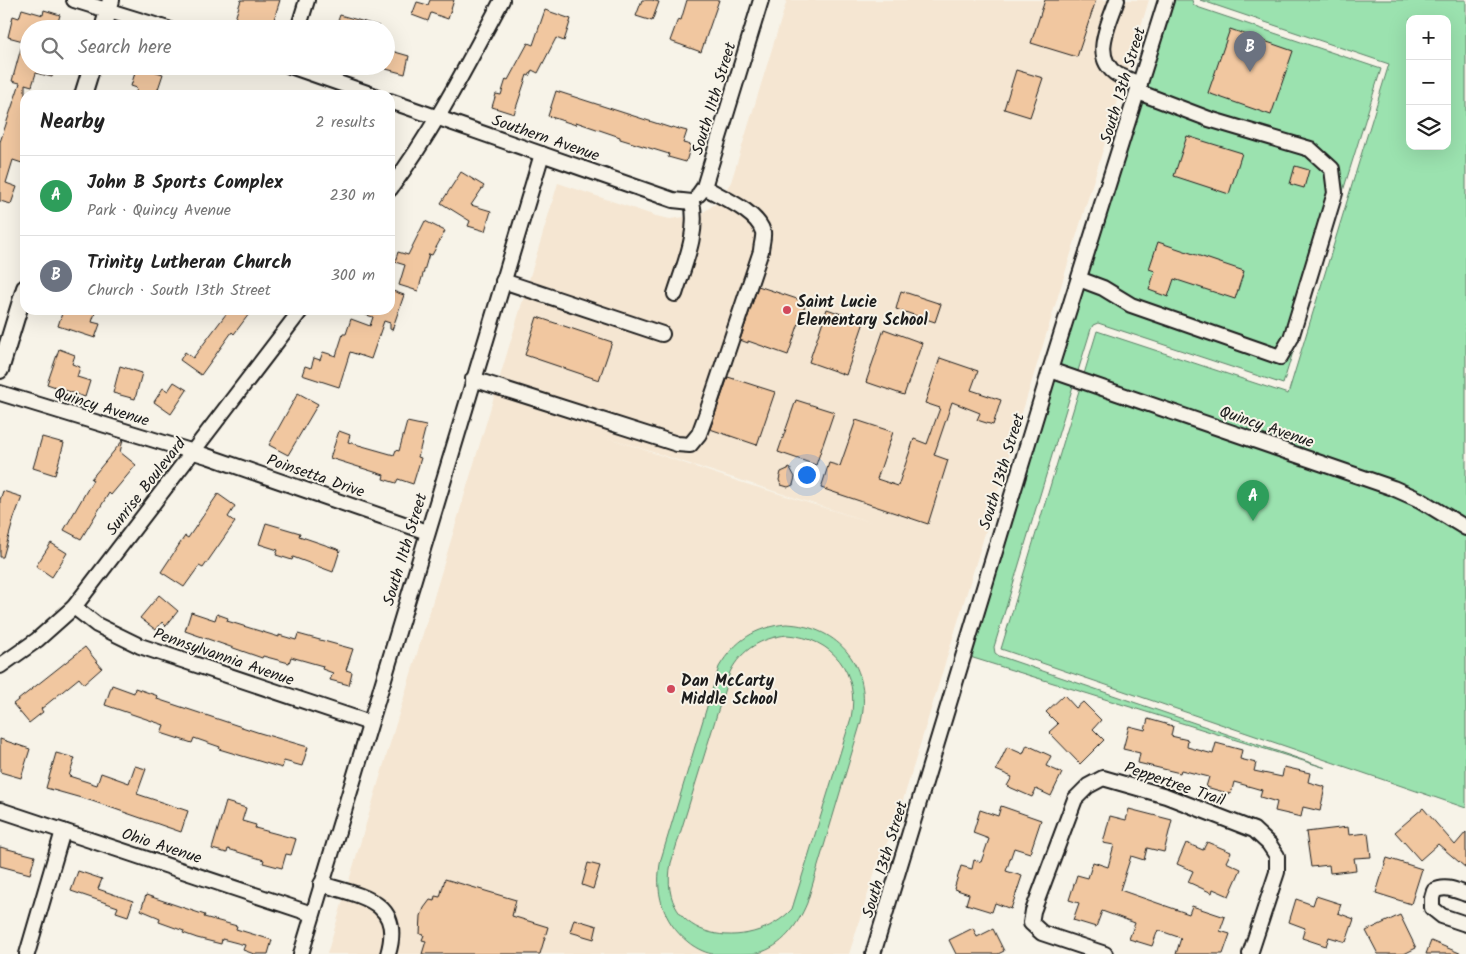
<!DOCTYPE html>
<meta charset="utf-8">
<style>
:root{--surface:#fff;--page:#f6f6f6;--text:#222;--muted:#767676;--line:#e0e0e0;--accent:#d1495b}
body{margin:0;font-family:Kalam,sans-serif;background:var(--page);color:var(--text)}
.controls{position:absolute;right:15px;top:15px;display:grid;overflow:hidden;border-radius:10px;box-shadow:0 5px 20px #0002}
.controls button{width:45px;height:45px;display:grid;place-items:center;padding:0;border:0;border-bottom:1px solid var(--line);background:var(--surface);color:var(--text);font:25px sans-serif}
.you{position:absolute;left:806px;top:474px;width:18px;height:18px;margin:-12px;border:4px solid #fff;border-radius:50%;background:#1a73e8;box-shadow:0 0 0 8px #1a73e833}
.badge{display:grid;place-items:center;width:32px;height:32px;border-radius:50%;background:var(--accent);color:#fff;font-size:16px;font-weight:700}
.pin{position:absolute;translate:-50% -41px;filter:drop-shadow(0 1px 2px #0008)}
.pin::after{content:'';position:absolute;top:26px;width:18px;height:15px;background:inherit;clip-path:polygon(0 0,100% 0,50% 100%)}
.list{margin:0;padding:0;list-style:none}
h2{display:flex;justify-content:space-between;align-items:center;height:65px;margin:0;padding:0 20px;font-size:21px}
h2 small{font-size:16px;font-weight:400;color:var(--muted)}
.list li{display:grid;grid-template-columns:32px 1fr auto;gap:15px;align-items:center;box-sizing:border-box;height:80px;padding:0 20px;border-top:1px solid var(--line)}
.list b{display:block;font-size:19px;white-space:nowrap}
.list p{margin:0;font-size:16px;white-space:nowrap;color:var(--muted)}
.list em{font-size:16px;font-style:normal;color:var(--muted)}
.icon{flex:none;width:28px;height:28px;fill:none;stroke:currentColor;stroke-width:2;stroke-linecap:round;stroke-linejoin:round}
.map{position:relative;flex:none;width:1466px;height:954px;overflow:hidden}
.search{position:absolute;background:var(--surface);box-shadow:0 5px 20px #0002;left:20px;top:20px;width:375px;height:55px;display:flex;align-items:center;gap:12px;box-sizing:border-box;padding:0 18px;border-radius:28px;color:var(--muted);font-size:19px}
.panel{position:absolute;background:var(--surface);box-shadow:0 5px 20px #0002;left:20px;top:90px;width:375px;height:225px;border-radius:15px}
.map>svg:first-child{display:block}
.built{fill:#f5e6d2;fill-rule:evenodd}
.green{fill:#9be2af;stroke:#5c7f66;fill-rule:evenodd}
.building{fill:#f1c7a0;stroke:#1c1c1c}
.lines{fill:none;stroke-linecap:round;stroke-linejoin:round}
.minor-casing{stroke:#1c1c1c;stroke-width:18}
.major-casing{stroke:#1c1c1c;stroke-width:20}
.minor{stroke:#f7f3e8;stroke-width:14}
.major{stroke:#f7f3e8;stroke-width:16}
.poi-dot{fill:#d1495b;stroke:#f7f3e8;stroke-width:2}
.labels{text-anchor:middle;stroke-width:4;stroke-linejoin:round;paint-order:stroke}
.street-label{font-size:16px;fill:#1c1c1c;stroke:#f7f3e8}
.poi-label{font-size:16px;font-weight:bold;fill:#1c1c1c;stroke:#f7f3e8;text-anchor:start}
</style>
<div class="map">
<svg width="1466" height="954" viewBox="0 0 1466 954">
<rect width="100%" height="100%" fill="#f7f3e8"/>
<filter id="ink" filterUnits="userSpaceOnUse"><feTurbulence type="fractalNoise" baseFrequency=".02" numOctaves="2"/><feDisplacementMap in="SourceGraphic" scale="10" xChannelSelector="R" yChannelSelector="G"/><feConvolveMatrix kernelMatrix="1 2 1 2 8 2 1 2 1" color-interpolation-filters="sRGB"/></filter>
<g filter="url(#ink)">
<path class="built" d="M787,0H1149L896,823L877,865L849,954H327L558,183L656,216L670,219L699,215L718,202L731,182ZM600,435L873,523L737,481Z"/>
<g class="green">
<polygon points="1174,0 1192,0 1193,4 1197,7 1381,69 1283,384 1098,323 1093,325 1091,329 1078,371 1059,365"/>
<path d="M1200,0H1466V808L1001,649L1097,331L1288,394L1389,64ZM1410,19H1447V146H1410Z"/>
<polygon points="1055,380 1073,386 994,647 995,653 999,656 1326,768 970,657"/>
<path d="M786,624C840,626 873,668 861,722L807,903C798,925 782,947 758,953C751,954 742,954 735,954C727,954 719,954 712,954C703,952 694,947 688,942C662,921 654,891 661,859L719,667C735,640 756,627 786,624ZM787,635C833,638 860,673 851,718L792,909C751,954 655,942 671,863L730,672C742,649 761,638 787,635Z"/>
</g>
<g class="building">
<polygon points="241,0 280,0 271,29 246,29 233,25"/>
<polygon points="430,0 454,0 448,19 431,13 428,21 412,15 417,2 428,5"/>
<polygon points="642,0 652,0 659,2 652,21 636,16"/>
<polygon points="687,0 719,0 701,52 670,41 678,19 681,20"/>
<polygon points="1045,0 1096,0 1077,57 1031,43"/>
<polygon points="22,9 43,15 44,10 60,15 56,29 29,29 29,66 55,66 52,77 36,73 32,86 25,84 25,164 13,160 6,183 17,187 11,204 0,201 0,142 20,83 12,81 23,41 8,37 13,16 19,18"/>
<polygon points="545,10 571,19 564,41 556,38 538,73 532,70 529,76 527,75 514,114 492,107 496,94 501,95 506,79 508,80 528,43 533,45"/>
<polygon points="340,15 379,26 378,29 335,29"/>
<polygon points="1230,29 1293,51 1271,115 1208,93"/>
<polygon points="388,50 409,56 405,74 386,69"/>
<polygon points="137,66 163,74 156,95 135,95 137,88 131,86"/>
<polygon points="1016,70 1043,78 1030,117 1004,109"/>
<polygon points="556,91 671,128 672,127 687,131 683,143 691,145 686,162 668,157 669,154 620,139 620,137 576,122 576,125 548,116"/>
<polygon points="1187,136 1242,153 1229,194 1174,176"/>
<polygon points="1295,166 1309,170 1304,188 1290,184"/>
<polygon points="461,172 484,186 471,205 491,211 485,231 468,226 470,221 441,203"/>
<polygon points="425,221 445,231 432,255 429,254 418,291 399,285 405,265 395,262 398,252 408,255"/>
<polygon points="1158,242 1244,271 1235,299 1174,279 1168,297 1149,290 1155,271 1149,269"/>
<polygon points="758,286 806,302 788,355 748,341 748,343 740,340"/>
<polygon points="390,290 404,295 392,330 390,329 390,323 384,321 371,359 350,352 339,387 302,375 305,366 311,368 314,358 320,360 323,352 336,356 343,334 346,334 351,319 370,326 373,317 357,312 357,310 390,310"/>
<polygon points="901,291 941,304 935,322 896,309"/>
<polygon points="827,309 864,322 846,375 809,362"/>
<polygon points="63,310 96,310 92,322 100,324 95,338 58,326"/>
<polygon points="229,310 252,310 234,334 232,332 201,375 180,360 185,352 193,358"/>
<polygon points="537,317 612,342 599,380 525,355"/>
<polygon points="884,329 922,343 904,395 866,382"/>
<polygon points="59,349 75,355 72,364 80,367 77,377 90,381 85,397 47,384"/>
<polygon points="940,358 978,371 971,390 1001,400 993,425 977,420 980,413 952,402 934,455 948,460 928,524 821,488 829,463 840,466 856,420 893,432 877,479 898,486 914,439 927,444 940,408 925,403"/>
<polygon points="120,366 142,373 135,399 113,393"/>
<polygon points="728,377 775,392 757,445 710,429"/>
<polygon points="174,382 187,390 171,414 154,402 163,388 168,391"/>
<polygon points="298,393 318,404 288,455 269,445"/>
<polygon points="796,400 834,412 816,465 778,452"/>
<polygon points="407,422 426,426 418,457 421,458 413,484 398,479 396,483 383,479 384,475 330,458 339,431 350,435 348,442 394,455 396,450 399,451"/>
<polygon points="42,437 64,443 55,475 33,468"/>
<polygon points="123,440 120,452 136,465 111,495 109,493 81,539 64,530 93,480 91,479"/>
<polygon points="790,468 795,477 793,485 788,487 781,485 779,480 781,472"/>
<polygon points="3,491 22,497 14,518 3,557 0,557 0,500"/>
<polygon points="218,494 235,506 228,517 235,522 203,568 199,566 184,587 161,572 185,536 188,538"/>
<polygon points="266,523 300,533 299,536 340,550 333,572 293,557 292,560 276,555 278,550 259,544"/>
<polygon points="51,543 67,553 52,577 36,566"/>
<polygon points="159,595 178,611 166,626 162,622 156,630 140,618"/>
<polygon points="191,612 215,620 217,614 228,618 227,621 279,637 279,635 296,640 298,634 353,649 346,670 352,672 349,685 330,680 333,673 322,669 323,666 291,657 289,663 263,656 262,658 185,631"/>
<polygon points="85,647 102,668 84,684 79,678 41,709 43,712 29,723 13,704"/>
<polygon points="112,685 134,693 135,688 158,696 157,699 260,733 308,747 302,766 284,761 282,768 219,749 220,747 194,738 192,743 161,733 164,725 105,705"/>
<polygon points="1064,695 1076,708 1083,702 1101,720 1093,729 1104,740 1080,764 1049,732 1058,724 1046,712"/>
<polygon points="1148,719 1173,726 1171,736 1188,740 1187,747 1213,754 1216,743 1242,750 1240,759 1256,763 1254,771 1282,777 1284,767 1310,773 1308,782 1325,787 1320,811 1303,807 1301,817 1275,811 1277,802 1260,797 1262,790 1234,782 1231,794 1206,787 1209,777 1181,770 1180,773 1138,763 1140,753 1123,749 1129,726 1145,730"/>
<polygon points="0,739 30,749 21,778 0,772"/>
<polygon points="1027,745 1051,756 1046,766 1062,773 1051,796 1036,789 1032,797 1007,786 1012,777 996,770 1007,747 1023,754"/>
<polygon points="56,753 75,758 69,776 97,785 101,773 129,783 135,766 146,769 137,794 188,811 181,832 92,801 46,788"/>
<polygon points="226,802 246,808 242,821 256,825 255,828 296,839 291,855 286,854 282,868 263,863 264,860 228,849 227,853 212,849"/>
<polygon points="1001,806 1041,820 1030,853 1014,848 1006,871 1022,876 1011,909 995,903 992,912 966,904 969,894 954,889 961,866 972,869 974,860 981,862 989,839 973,833 980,810 998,816"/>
<polygon points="1423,808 1455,845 1466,832 1466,868 1438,844 1420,860 1395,832"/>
<polygon points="1129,809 1172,820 1164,852 1147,848 1144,860 1131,856 1120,890 1189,914 1192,906 1225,917 1220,931 1230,934 1223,954 1176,954 1181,938 1158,930 1152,946 1129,939 1135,923 1102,911 1096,927 1073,920 1079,903 1069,900 1077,875 1088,878 1093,862 1108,867 1114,845 1103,843 1110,816 1126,820"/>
<polygon points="1348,827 1349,835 1368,833 1371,857 1354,858 1356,870 1330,873 1329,865 1311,867 1306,832"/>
<polygon points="1207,842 1231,852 1226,862 1241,869 1229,896 1213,889 1212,893 1188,882 1193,871 1177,864 1186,843 1203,850"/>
<polygon points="0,847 35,856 30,874 0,866"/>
<polygon points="1387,858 1422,869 1411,904 1376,893"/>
<polygon points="588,863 600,866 593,889 582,885"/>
<polygon points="78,871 102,879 98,889 133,901 128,916 116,912 118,907 71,891"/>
<polygon points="445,879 516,900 512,916 548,927 540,954 422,954 426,941 422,940 424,935 420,934 421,916 424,908 430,900 434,901 435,896 440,897"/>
<polygon points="146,895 205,915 204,917 237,926 236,929 272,940 268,954 254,954 243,950 245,945 222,939 221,944 197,938 183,933 184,931 159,922 160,918 141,910"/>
<polygon points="1316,896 1341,904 1338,913 1354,919 1346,942 1329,937 1326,946 1302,938 1305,928 1289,922 1296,899 1313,905"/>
<polygon points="1400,915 1416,948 1404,954 1378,954 1366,931"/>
<polygon points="574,919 597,926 594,939 570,932"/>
<polygon points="973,928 977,937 993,929 1004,951 998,954 956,954 949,940"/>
<polygon points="1431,941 1462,954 1426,954"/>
</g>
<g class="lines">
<defs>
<g id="minor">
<polyline points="74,0 168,29"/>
<path d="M1117,0C1109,24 1090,58 1118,75C1125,78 1133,81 1140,84"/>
<polyline points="298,29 307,0"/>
<polyline points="290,66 373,95"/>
<polyline points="390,101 673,200 692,202"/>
<path d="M390,189C434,130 467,65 502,0"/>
<polyline points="699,194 704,187 761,0"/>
<polyline points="1079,279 1103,288 1131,305 1280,357 1291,338 1335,193 1332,169 1310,149 1209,119 1138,92"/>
<polyline points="503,281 662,334"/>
<path d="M675,294C684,265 699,233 692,202"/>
<polyline points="1050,370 1393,488 1420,500 1466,528"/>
<path d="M473,379L677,444L690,445L699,434L706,415L761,251C761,246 764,237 763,232C758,212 721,197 704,187"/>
<polyline points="0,393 207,456 427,532"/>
<polyline points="74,607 97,625 140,646 370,723"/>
<polyline points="0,666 37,640 74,607 301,310"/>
<polyline points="0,810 312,914"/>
<path d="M321,884C361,896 404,901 388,954"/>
<path d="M1466,894C1455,890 1445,885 1434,891L1432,898V908L1442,916L1466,924"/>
<polyline points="27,954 63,831"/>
<polyline points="301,954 542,154"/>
<polyline points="873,954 1050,370 1166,0"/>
<polyline points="1105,954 1042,933 1031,923 1033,911 1075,799 1088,786 1103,778 1166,796 1254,830 1269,844 1277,856 1277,872 1250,954"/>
</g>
<g id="major">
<polyline points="103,29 111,0"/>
<polyline points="83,95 92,66"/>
<polyline points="0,370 25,288"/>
</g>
</defs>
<use href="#minor" class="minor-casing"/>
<use href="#major" class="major-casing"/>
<use href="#minor" class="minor"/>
<use href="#major" class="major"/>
</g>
</g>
<g class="poi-dot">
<circle cx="787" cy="310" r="5"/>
<circle cx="671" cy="689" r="5"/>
</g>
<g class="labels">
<g class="street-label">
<text transform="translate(1122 85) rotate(-73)" y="6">South 13th Street</text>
<text transform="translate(713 98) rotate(-73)" y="6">South 11th Street</text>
<text transform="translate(546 137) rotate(19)" y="6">Southern Avenue</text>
<text transform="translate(102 406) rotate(17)" y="6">Quincy Avenue</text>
<text transform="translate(1267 426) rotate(19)" y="6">Quincy Avenue</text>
<text transform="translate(1001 471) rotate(-73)" y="6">South 13th Street</text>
<text transform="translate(316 475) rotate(19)" y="6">Poinsetta Drive</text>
<text transform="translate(145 486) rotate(-52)" y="6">Sunrise Boulevard</text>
<text transform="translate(404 549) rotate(-73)" y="6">South 11th Street</text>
<text transform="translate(224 656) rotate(19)" y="6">Pennsylvannia Avenue</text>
<text transform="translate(1175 783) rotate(19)" y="6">Peppertree Trail</text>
<text transform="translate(162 845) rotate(18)" y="6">Ohio Avenue</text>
<text transform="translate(884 859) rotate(-73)" y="6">South 13th Street</text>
</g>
<g class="poi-label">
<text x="797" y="307">Saint Lucie<tspan x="797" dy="18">Elementary School</tspan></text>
<text x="681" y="686">Dan McCarty<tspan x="681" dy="18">Middle School</tspan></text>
</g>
</g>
</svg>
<div class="controls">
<button>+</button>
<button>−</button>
<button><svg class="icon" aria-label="layers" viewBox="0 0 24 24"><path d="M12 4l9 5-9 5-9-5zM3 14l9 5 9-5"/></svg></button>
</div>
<div class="you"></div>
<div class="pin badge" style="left:1253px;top:521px;background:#2e9e5b">A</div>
<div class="pin badge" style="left:1250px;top:72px;background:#6b7280">B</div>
<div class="search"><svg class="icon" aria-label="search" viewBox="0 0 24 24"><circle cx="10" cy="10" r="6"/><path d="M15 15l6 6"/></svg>Search here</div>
<section class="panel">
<h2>Nearby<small>2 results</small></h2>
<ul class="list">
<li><span class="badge" style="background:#2e9e5b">A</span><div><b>John B Sports Complex</b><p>Park · Quincy Avenue</p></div><em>230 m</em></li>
<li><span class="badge" style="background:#6b7280">B</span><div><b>Trinity Lutheran Church</b><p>Church · South 13th Street</p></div><em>300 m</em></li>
</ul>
</section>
</div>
